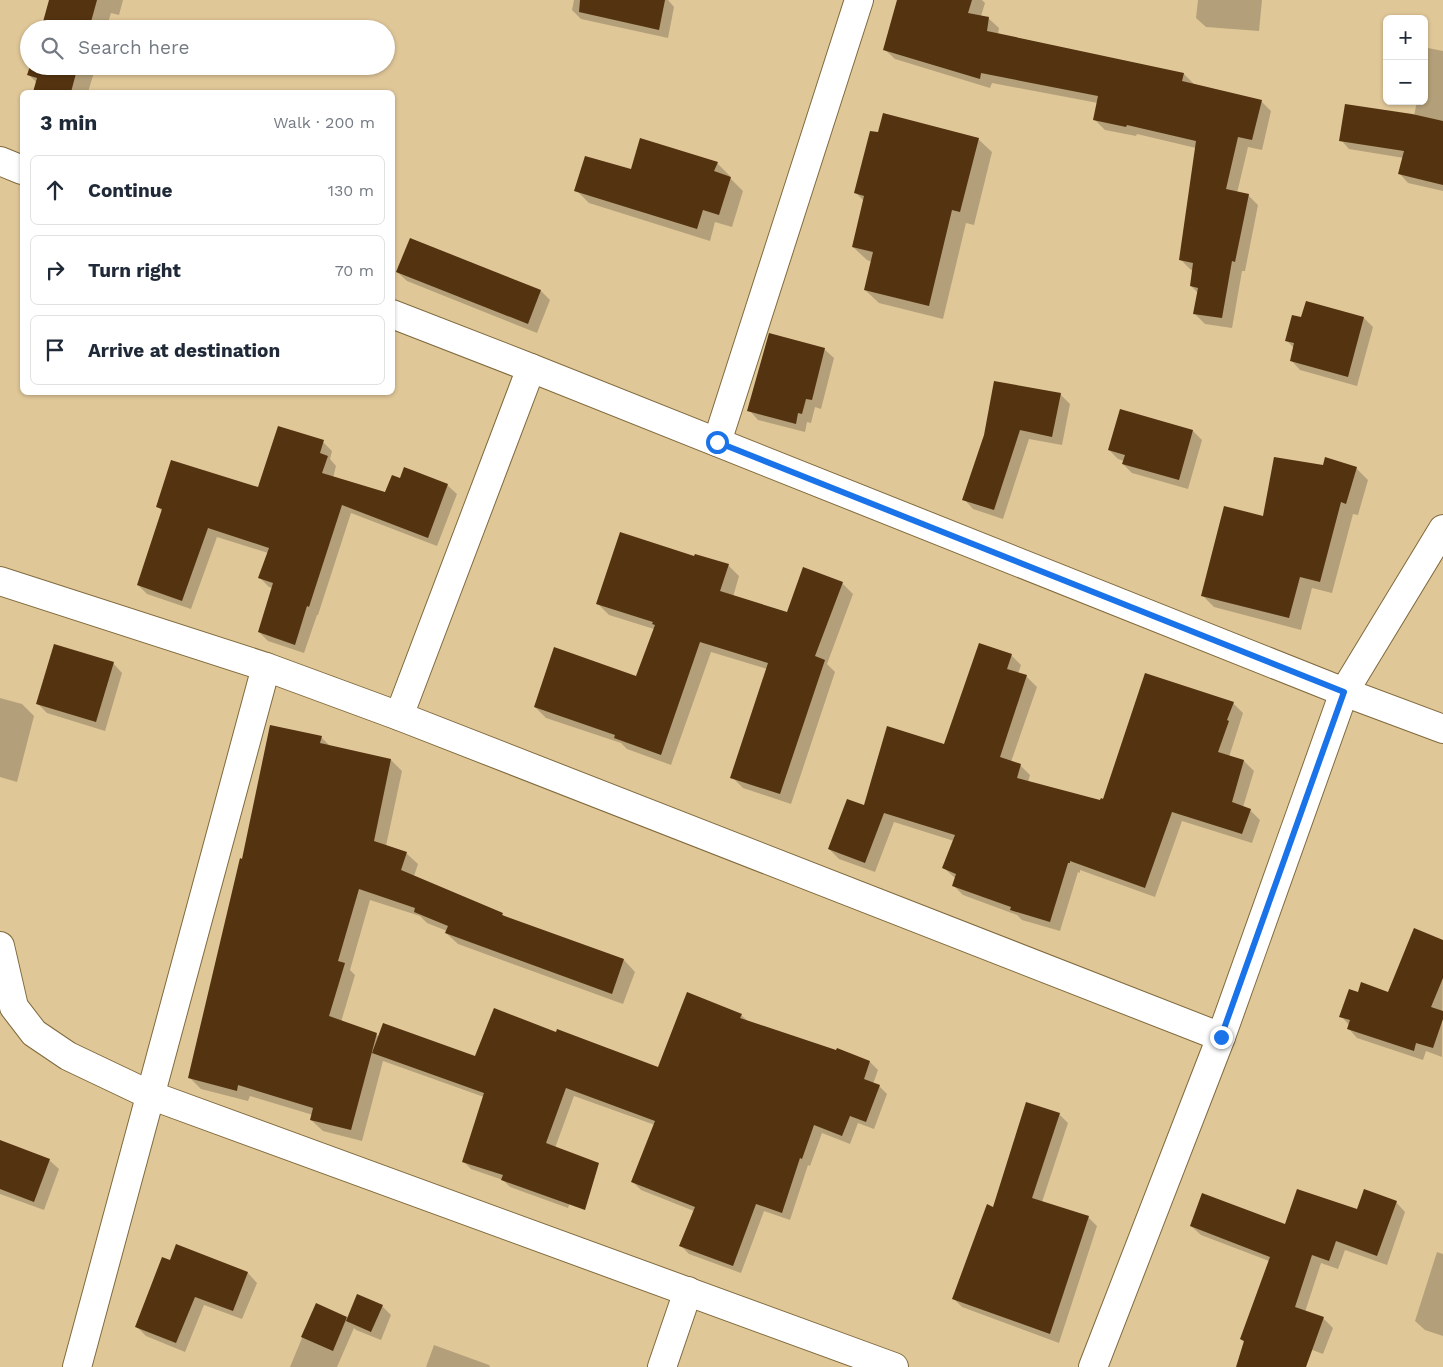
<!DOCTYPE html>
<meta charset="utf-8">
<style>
:root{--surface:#fff;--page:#f2f2f3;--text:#1f2937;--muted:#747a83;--line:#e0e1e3}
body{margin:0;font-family:"Work Sans",sans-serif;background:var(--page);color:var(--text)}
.controls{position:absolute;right:15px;top:15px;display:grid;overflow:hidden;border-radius:8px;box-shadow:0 1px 4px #0004}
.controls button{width:45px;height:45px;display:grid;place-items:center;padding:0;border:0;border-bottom:1px solid var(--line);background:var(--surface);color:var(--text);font:25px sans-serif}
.stop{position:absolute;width:15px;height:15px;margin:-11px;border:4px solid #1a73e8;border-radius:50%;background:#fff}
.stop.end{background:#1a73e8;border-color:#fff;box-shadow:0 1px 5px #0008}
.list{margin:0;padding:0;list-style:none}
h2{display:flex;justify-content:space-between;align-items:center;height:65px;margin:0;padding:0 20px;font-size:21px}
h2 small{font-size:16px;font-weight:400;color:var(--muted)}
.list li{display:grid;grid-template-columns:32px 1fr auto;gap:15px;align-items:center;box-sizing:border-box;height:70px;margin:0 10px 10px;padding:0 10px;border:1px solid var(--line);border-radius:8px}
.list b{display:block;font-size:19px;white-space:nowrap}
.list em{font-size:16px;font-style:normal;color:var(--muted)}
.icon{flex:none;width:28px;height:28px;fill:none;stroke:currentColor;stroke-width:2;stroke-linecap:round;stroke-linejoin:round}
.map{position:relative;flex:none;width:1443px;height:1367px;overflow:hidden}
.search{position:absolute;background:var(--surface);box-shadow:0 1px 4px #0004;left:20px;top:20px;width:375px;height:55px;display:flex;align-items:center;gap:12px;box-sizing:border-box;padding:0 18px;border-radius:28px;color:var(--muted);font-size:19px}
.panel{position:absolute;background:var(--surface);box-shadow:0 1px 4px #0004;left:20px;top:90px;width:375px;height:305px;border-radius:8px}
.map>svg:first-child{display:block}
.shadow{fill:#0003}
.building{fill:#543310}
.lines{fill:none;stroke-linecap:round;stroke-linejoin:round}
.street-casing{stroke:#806a3d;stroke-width:30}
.street{stroke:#fff;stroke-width:28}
.route{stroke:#1a73e8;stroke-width:6}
</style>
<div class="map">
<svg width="1443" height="1367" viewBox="0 0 1443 1367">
<rect width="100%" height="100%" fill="#e0c798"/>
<g class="shadow">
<polygon points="50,0 123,0 119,15 111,13 106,29 42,29"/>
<polygon points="574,0 668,0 674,7 668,38 581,19 572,10"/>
<polygon points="898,0 982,0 985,3 981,16 988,18 999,28 998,34 1184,74 1194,84 1261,101 1271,111 1262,150 1248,147 1237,193 1248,195 1258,205 1245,271 1242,271 1232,328 1205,324 1194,313 1198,293 1191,286 1193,270 1191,270 1180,259 1196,148 1137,134 1136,136 1105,130 1095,120 1098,103 992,83 990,88 895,59 884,49"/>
<polygon points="1198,0 1262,0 1259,31 1206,27 1196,18"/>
<polygon points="1428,48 1443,51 1443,191 1408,183 1400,174 1404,158 1349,149 1341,140 1414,116 1417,101 1424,101 1424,66"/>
<polygon points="31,66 96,66 88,92 49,92 43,89 29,75"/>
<polygon points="978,139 992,152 974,225 966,223 943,319 879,303 865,290 872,262 867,260 853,247 864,201 855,192"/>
<polygon points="717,163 730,176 729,177 743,191 732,227 715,222 710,241 589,203 576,190"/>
<polygon points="397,272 541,291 550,300 537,333 407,281"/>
<polygon points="1364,318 1373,327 1357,386 1300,370 1291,360 1294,348 1286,340 1302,319"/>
<polygon points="824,349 834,358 821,409 815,407 811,423 807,422 805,432 758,420 749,410"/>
<polygon points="1060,394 1070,404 1062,445 1029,439 1003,519 973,509 964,499 986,435"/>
<polygon points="1193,431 1202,440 1188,489 1132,473 1123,464 1124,461 1118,459 1109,450"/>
<polygon points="323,442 332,451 330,459 336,466 333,478 386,494 400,480 447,485 457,494 437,546 351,513 318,615 317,615 304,653 268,641 259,632 273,588 269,587 260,578 268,553 217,537 191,609 147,594 138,585 163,512 158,507 259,488"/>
<polygon points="1323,466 1356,468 1368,480 1358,515 1353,514 1332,593 1312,588 1301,630 1214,607 1202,595 1264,517"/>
<polygon points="695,558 728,565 739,576 733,597 787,613 842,583 853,594 827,664 835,672 791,804 743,788 732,777 767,669 711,652 671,765 627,749 621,743 546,718 535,707 637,677 654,629 609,615 598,604"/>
<polygon points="1011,655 1021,665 1018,674 1026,676 1037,687 1011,762 1020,765 1030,775 1028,782 1101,802 1104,801 1233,703 1243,713 1229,757 1244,761 1254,771 1243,807 1250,810 1260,820 1252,843 1182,821 1155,897 1080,870 1080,873 1078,872 1060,931 1022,920 1017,915 963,895 953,885 956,879 944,868 954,841 894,822 875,872 839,859 829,849 864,807 945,745"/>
<polygon points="113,663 122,673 105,731 47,713 38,704"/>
<polygon points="0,698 22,704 34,716 17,782 0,777"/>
<polygon points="321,737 331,747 391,760 402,771 386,846 406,853 418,864 414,876 502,914 506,918 624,960 635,972 623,1004 458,944 446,933 447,931 427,923 420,916 370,900 350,970 355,975 341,1022 376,1034 379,1037 476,1058 658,1069 741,1015 749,1022 870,1062 878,1070 873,1084 879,1086 887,1094 874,1129 858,1123 850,1144 822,1133 810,1166 808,1165 790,1220 764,1211 741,1273 689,1254 681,1246 694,1211 641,1190 633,1182 655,1125 574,1096 555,1148 584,1164 568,1208 510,1187 503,1180 471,1169 463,1161 484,1097 383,1061 362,1141 323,1131 311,1120 313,1115 250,1096 248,1101 201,1089 190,1078 243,860"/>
<polygon points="1443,941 1442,1057 1426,1051 1423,1060 1357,1038 1348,1028 1349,1025 1341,1016 1358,993 1389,993"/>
<polygon points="1059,1114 1068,1123 1042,1202 1088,1217 1097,1226 1059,1343 962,1307 953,1298 994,1208"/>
<polygon points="0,1142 49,1160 59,1169 44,1210 0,1194"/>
<polygon points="1396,1202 1405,1212 1387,1265 1345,1250 1338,1269 1321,1263 1305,1312 1323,1318 1333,1328 1323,1354 1307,1348 1300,1367 1237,1367 1245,1343 1241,1339 1269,1261 1201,1235 1191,1226 1285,1226"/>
<polygon points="176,1246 248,1273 257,1283 242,1319 204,1305 185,1352 146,1336 137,1327 171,1262"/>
<polygon points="1437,1252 1443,1254 1443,1336 1425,1330 1415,1321"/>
<polygon points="316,1304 348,1319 382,1306 391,1315 381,1340 356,1330 354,1328 337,1367 290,1367"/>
<polygon points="434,1345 489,1365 490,1367 426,1367"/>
</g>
<g class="building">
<polygon points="49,0 97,0 89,29 41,29"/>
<polygon points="580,0 665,0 659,30 579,12"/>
<polygon points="897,0 972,0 968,13 989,17 987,31 1184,73 1182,81 1262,100 1252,140 1238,137 1226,189 1249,194 1235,262 1232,261 1222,318 1193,314 1198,288 1190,286 1193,263 1179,260 1196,141 1127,125 1126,127 1093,120 1098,96 981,73 980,79 883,50"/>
<polygon points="30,66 78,66 71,92 33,92 37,78 27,75"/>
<polygon points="1345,104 1412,114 1443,121 1443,185 1398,174 1404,151 1339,141"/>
<polygon points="883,113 979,138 960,212 952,210 929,306 864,290 873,252 852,247 864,196 854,193 870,131 878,132"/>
<polygon points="640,138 718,162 714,171 731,177 719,215 703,210 697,229 574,191 585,156 631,169"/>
<polygon points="410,238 541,290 528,324 396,272"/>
<polygon points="1306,301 1364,317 1348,377 1290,361 1294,343 1285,341 1292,315 1301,317"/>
<polygon points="769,333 825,348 812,400 806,399 802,414 798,413 796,424 747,411"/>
<polygon points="994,381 1061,393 1052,437 1020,430 994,510 962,500 984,435"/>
<polygon points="1120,409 1193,430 1179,480 1122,464 1125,455 1108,450"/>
<polygon points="278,426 324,440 320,453 328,456 322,473 385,492 392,475 400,478 404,467 448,484 428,538 342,505 309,607 307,606 295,645 258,632 273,583 258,578 269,548 208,528 182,601 137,585 162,509 156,507 171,460 258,487"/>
<polygon points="1274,457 1323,465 1325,457 1357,467 1346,504 1341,502 1320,582 1300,577 1289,618 1201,596 1224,506 1263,516"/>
<polygon points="620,532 694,556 695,554 729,564 720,591 787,612 803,567 843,582 815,656 825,660 780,794 730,778 768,663 700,642 661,755 614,738 615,735 534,707 554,647 636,676 655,625 652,624 653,622 596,604"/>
<polygon points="979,643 1012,654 1007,669 1027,675 1000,757 1021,764 1017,778 1100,800 1101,798 1103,799 1145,673 1234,702 1227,720 1229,721 1218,752 1244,760 1232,802 1251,809 1242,834 1172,812 1145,888 1070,861 1070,863 1068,863 1050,922 1010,910 1011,907 952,886 956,874 942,868 955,835 884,813 865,863 828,849 847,799 864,805 887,726 944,744"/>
<polygon points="54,644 114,662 96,722 36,704"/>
<polygon points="270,725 322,736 320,743 391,759 374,841 407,852 401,870 503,913 502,915 624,959 612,994 445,933 448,926 414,912 415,908 359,889 338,961 345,963 329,1016 377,1033 351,1130 310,1120 313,1108 238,1085 237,1091 188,1078 240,858 242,859"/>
<polygon points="1414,928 1443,940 1443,978 1431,1007 1443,1011 1443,1019 1433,1048 1416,1043 1414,1051 1347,1029 1350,1020 1339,1017 1349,989 1358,992 1361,982 1388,992"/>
<polygon points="687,992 742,1014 740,1018 836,1050 837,1048 870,1061 864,1079 880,1085 866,1122 850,1116 842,1136 814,1125 802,1159 800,1158 782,1213 756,1204 733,1266 679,1246 695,1207 631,1182 655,1121 566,1088 546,1143 599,1163 585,1210 501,1180 503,1175 462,1162 484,1093 372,1053 383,1023 475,1056 494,1008 556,1032 557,1029 658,1067"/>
<polygon points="1026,1102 1060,1113 1032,1198 1089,1216 1050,1334 952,1299 987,1204 993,1207"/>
<polygon points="0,1140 50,1159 34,1202 0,1189"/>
<polygon points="1297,1189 1357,1209 1364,1189 1397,1201 1377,1256 1336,1241 1329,1261 1312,1255 1295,1307 1324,1317 1306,1367 1236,1367 1244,1341 1240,1339 1270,1257 1190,1226 1202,1193 1285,1224"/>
<polygon points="176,1244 248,1272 233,1311 195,1297 176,1343 135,1327 162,1257 170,1260"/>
<polygon points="357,1294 383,1305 371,1332 346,1321"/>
<polygon points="316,1303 347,1317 333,1351 301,1337"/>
</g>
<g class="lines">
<defs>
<g id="street">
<polyline points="0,161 22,170"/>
<polyline points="392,314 531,368 1344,692 1443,729"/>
<polyline points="717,442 859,0"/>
<polyline points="0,581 266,667 399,716 1221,1037"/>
<polyline points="399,716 531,368"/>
<polyline points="0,946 14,1007 34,1033 68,1056 150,1095 894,1367"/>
<polyline points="77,1367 266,667"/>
<polyline points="662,1367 688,1291"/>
<polyline points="1093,1367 1221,1037 1344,692 1443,529"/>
</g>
</defs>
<use href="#street" class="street-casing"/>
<use href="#street" class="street"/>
</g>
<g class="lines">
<polyline class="route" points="717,442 1344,692 1221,1037"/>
</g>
</svg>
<div class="controls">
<button>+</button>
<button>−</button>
</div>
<div class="stop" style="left:717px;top:442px"></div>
<div class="stop end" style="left:1221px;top:1037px"></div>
<div class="search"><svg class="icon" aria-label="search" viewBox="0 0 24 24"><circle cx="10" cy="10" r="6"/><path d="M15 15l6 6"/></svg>Search here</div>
<section class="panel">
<h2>3 min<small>Walk · 200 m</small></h2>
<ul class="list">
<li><svg class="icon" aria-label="ahead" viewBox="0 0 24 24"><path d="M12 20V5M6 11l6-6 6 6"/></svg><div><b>Continue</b></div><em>130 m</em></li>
<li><svg class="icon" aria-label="right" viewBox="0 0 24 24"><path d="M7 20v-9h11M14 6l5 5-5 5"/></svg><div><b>Turn right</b></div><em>70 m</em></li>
<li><svg class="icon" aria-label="arrive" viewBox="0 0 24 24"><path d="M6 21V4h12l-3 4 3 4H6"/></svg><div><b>Arrive at destination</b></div></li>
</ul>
</section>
</div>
